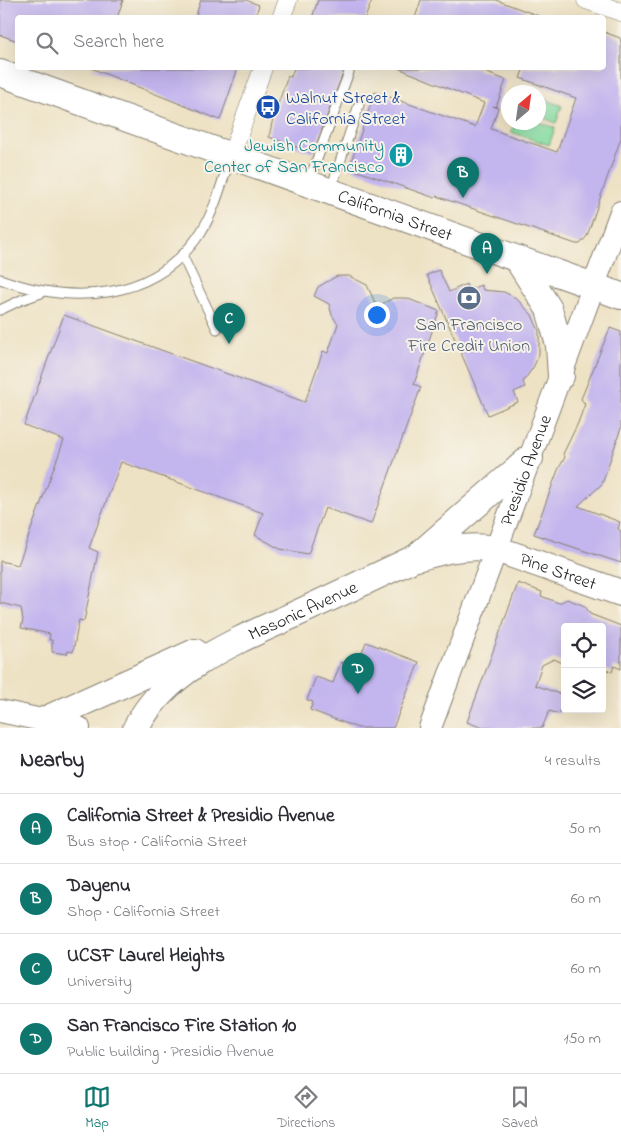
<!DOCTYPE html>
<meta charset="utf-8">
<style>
:root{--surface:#fff;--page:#f2f2f3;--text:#2b2b33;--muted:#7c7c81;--line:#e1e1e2;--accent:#0f766e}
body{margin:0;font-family:"Indie Flower",sans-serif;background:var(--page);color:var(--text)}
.controls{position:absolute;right:15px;bottom:15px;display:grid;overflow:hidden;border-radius:5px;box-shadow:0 5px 20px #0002}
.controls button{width:45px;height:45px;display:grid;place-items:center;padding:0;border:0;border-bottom:1px solid var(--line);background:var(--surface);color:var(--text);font:25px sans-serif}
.compass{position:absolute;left:501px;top:85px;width:45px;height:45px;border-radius:50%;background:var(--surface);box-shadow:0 5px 20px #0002;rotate:29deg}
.you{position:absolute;left:376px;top:314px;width:18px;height:18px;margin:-12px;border:4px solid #fff;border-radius:50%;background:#1a73e8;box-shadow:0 0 0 8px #1a73e833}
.badge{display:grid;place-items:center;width:32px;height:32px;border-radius:50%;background:var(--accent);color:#fff;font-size:16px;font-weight:700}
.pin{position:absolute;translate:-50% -41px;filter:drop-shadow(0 1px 2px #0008)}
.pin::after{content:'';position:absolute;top:26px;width:18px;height:15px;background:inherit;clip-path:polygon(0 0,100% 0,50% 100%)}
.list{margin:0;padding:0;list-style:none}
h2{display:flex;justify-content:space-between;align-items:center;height:65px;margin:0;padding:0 20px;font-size:21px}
h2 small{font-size:16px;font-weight:400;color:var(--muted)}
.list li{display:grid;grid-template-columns:32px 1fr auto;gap:15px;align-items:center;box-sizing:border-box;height:70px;padding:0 20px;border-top:1px solid var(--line)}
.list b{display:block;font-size:19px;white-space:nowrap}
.list p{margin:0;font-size:16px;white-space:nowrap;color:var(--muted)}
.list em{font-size:16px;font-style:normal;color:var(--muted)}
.icon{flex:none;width:28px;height:28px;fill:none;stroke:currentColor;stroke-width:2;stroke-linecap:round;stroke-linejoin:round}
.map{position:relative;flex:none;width:621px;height:728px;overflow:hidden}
.search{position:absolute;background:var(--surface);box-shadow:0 5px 20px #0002;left:15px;right:15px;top:15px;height:55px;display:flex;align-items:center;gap:12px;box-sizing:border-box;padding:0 18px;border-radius:5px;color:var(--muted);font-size:19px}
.sheet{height:345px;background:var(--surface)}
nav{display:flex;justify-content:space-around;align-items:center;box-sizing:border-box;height:70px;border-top:1px solid var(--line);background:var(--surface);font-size:14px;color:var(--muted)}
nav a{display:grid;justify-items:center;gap:2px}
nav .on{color:var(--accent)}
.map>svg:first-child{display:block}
.green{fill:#85dea3;stroke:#507d60}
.building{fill:#c3b5ee}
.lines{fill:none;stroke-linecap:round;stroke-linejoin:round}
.service-casing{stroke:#857f70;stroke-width:11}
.minor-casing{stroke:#857f70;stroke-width:19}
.tertiary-casing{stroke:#857f70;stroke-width:24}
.secondary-casing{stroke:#857f70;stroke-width:28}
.service{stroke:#fff;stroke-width:9}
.minor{stroke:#fff;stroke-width:18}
.tertiary{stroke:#fff;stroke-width:22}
.secondary{stroke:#fff;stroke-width:26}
.labels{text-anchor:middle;stroke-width:4;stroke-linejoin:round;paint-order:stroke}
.transit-label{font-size:18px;fill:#164399;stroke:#f7f3e8;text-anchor:start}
.culture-label{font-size:18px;fill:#0d838f;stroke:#f7f3e8;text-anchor:end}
.street-label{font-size:18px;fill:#1c1c1c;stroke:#f7f3e8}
.service-label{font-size:18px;fill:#4e5e75;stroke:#f7f3e8}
</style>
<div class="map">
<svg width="621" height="728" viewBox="0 0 621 728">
<rect width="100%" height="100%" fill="#f7f3e8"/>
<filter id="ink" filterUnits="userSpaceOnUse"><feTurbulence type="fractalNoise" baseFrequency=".02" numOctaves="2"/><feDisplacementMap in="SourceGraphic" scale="10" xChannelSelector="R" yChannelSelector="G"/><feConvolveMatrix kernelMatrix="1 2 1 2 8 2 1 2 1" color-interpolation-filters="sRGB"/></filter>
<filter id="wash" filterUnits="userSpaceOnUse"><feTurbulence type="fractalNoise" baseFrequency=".0096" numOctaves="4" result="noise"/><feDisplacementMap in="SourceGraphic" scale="20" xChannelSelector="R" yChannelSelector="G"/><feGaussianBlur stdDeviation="1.12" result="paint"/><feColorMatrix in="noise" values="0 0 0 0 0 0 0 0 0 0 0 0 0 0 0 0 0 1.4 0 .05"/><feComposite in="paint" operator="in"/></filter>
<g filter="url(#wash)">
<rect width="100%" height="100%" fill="#eee2c4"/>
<g class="green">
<polygon points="539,97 562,106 556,123 539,116"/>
<polygon points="539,122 555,128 549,145 511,132 515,123"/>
</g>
<g id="blocks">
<g class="building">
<polygon points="0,0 123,0 117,18 18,18 18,41 0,35"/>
<polygon points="201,0 246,0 259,5 255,18 195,18"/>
<polygon points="318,0 372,0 365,18 312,18"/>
<polygon points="421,0 496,0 539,16 538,18 415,18"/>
<polygon points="604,32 620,38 621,43 621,138 587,236 580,244 576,244 436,196 435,198 349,168 375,92 475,127 484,103 398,68 473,68 506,80 496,107 493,106 498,108 491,129 557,152 576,98 520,78 524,68 604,68"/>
<polygon points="91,68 238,68 220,120"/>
<polygon points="294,68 345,68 313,153 269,137 273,118 288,76 291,77"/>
<polygon points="439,270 449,292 466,284 468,290 481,285 483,290 504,292 516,298 532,315 539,331 539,354 534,366 523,382 525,387 514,392 518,402 488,415 427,275"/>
<polygon points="337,276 349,276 367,285 377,307 393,298 406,298 439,311 414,384 421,387 371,524 325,508 308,554 280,549 255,535 263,513 121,462 89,548 98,552 84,621 79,620 73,652 68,651 67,654 52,652 52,640 49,640 50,634 21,628 23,620 21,608 0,603 0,561 18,565 64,440 24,425 64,315 305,402 323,351 328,353 338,324 332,315 329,304 314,296 318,287"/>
<polygon points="610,328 621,332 621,428 602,484 578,506 620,522 618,529 621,531 621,563 534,534 558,470 565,457 563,454 578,423 585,404 581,399"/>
<polygon points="518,583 542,592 541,596 559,603 567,599 585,606 590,614 621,626 621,669 614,666 612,672 602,668 602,627 565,627 565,664 554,659 542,665 535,685 565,696 559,714 549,711 542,728 483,728 467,722"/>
<polygon points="366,642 419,662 393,728 358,728 310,710 313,702 307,700 316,677 333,683 341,662 356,668"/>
</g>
</g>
</g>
<g filter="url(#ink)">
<use href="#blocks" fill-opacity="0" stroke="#857f70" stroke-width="1"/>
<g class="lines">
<defs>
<g id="service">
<polyline points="309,181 349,72"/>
<polyline points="331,189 359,105"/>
<polyline points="182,255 217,329"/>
<path d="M0,279C72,305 155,302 201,232C215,210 222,182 230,158"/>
<polyline points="0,310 21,300 41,293"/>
</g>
<g id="minor">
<polyline points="586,0 621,12"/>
<polyline points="281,18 288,0"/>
<polyline points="231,156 263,68"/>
</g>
<g id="tertiary">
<polyline points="0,711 79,728"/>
<path id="s1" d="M430,728L621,212"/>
</g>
<g id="secondary">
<path id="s2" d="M0,73L621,296"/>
<polyline points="517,259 549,309 559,345 561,376"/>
<polyline points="421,553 530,458"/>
<polyline points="53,728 44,720 195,652"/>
<path id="s3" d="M136,728C167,667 239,640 298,613C336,595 374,577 413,559C441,551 466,544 496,549L621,593"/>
</g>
</defs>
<use href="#service" class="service-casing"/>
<use href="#minor" class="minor-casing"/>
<use href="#tertiary" class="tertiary-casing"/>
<use href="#secondary" class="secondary-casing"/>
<use href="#service" class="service"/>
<use href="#minor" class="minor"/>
<use href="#tertiary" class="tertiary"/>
<use href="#secondary" class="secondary"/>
</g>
</g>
<defs>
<symbol id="bus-disc" viewBox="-11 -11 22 22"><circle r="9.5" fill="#1a4fb4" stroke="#f7f3e8"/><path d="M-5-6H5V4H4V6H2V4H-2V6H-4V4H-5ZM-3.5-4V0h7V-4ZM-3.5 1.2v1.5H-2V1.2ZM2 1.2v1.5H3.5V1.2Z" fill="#fff"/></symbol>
<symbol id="building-disc" viewBox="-11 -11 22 22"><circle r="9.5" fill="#0f9aa8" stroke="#f7f3e8"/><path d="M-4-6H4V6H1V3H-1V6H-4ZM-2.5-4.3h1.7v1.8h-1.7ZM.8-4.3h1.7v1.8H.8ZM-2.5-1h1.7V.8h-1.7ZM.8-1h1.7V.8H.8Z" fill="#fff"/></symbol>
<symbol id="bank-disc" viewBox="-11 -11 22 22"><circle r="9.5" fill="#5c6f8a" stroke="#f7f3e8"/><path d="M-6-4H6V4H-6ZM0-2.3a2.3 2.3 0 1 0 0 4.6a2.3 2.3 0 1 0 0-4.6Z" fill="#fff"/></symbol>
</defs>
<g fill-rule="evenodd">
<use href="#bus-disc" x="254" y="93" width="28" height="28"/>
<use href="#building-disc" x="387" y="141" width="28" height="28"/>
<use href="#bank-disc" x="455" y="284" width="28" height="28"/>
</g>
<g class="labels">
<g class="transit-label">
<text x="286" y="103">Walnut Street &amp;<tspan x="286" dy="21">California Street</tspan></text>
</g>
<g class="culture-label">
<text x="384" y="151">Jewish Community<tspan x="384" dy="21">Center of San Francisco</tspan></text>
</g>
<g class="street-label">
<text dy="6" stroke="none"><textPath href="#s2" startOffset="420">California Street</textPath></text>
<text dy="6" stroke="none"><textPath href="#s1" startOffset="275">Presidio Avenue</textPath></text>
<text dy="6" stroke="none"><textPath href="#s3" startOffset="480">Pine Street</textPath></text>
<text dy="6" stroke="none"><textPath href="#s3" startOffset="208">Masonic Avenue</textPath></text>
</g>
<g class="service-label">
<text x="469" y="330">San Francisco<tspan x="469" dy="21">Fire Credit Union</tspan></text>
</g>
</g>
</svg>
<div class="controls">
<button><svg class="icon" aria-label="locate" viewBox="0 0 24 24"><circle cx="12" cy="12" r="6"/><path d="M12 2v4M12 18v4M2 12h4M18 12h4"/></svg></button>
<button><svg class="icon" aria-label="layers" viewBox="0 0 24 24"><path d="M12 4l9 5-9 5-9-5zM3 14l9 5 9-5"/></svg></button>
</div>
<svg class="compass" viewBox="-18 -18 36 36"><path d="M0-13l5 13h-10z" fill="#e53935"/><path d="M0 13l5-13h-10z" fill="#7c7c81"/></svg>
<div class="you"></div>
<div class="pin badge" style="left:487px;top:274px">A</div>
<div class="pin badge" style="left:463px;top:198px">B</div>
<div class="pin badge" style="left:229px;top:344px">C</div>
<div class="pin badge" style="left:358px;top:694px">D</div>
<div class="search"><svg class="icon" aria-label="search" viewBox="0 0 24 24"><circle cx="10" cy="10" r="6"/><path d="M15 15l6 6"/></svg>Search here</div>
</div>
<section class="sheet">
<h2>Nearby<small>4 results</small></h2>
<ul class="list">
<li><span class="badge">A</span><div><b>California Street &amp; Presidio Avenue</b><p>Bus stop · California Street</p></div><em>50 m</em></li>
<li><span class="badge">B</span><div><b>Dayenu</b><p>Shop · California Street</p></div><em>60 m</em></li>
<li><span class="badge">C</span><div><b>UCSF Laurel Heights</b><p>University</p></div><em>60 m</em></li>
<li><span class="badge">D</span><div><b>San Francisco Fire Station 10</b><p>Public building · Presidio Avenue</p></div><em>150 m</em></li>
</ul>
</section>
<nav>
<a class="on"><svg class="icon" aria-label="map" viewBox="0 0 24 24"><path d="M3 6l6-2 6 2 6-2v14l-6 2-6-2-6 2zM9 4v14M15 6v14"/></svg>Map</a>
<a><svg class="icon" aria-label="directions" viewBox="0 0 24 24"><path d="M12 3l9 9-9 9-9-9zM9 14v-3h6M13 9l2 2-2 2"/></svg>Directions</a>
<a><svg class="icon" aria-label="saved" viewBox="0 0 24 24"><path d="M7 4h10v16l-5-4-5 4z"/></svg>Saved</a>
</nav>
